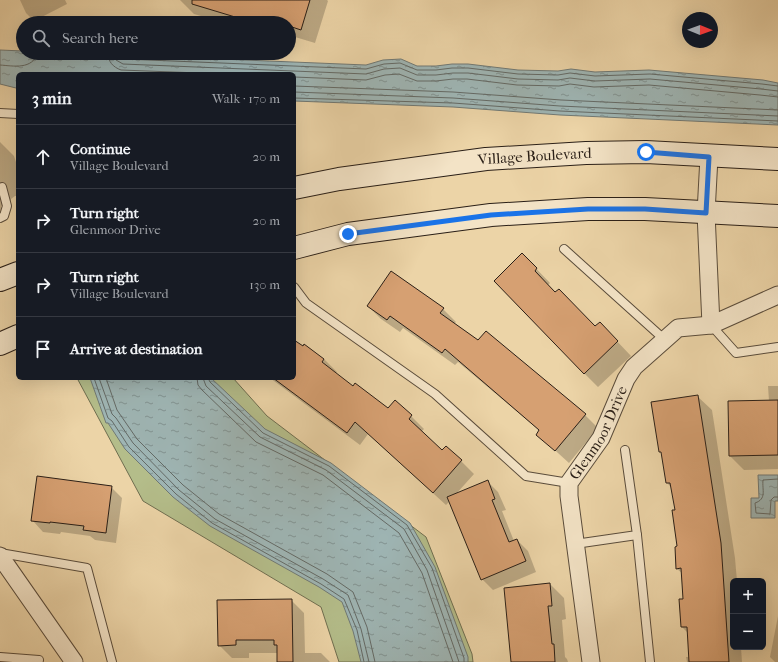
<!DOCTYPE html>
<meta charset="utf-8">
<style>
:root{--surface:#171b24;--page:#242831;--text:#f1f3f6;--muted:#9ea1a6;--line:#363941}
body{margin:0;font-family:"IM FELL French Canon",serif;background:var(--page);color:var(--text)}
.controls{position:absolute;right:12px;bottom:12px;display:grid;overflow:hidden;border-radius:6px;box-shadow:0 4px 16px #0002}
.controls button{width:36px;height:36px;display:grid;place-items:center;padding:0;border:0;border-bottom:1px solid var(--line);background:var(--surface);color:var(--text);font:20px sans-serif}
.compass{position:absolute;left:682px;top:12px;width:36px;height:36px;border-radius:50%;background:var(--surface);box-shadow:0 4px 16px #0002;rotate:91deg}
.stop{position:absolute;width:12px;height:12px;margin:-9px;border:3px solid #1a73e8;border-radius:50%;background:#fff}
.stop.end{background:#1a73e8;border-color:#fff;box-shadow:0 1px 4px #0008}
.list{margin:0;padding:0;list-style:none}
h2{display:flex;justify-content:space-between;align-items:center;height:52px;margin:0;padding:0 16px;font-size:17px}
h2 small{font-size:13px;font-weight:400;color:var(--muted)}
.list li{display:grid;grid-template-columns:26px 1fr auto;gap:12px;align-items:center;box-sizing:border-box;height:64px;padding:0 16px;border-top:1px solid var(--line)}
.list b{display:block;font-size:15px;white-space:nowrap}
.list p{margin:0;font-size:13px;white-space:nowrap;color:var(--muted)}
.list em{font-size:13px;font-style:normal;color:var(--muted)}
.icon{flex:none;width:22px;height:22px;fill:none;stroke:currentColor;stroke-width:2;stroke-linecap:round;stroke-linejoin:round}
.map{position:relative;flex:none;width:778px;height:662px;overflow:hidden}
.search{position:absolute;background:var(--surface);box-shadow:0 4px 16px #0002;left:16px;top:16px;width:280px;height:44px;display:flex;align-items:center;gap:10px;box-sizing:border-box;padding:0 14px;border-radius:22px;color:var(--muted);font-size:15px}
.panel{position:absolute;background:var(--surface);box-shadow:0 4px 16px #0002;left:16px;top:72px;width:280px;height:308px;border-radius:6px}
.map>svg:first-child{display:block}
.green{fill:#b4bd8a;stroke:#6f6e50}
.water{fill:url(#water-ripples);stroke:#707975}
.shadow{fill:#0003}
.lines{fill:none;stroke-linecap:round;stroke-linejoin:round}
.shore{stroke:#646a66;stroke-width:1}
.building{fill:#d6a072;stroke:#2a1f17}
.lane-casing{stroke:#5a4c3b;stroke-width:10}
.street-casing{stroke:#5a4c3b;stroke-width:19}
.secondary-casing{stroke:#2a1f17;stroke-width:24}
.lane{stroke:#f3e3c6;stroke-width:8}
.street{stroke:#f3e3c6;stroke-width:17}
.secondary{stroke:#f3e3c6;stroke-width:22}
.route{stroke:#1a73e8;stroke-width:5}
.labels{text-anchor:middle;stroke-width:3;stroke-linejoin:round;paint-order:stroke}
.street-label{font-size:15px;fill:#2a1f17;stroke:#f3e3c6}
</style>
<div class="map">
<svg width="778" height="662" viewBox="0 0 778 662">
<defs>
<pattern id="water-ripples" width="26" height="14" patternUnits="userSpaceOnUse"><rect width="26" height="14" fill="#9eb5b4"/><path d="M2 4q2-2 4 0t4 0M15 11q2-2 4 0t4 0" fill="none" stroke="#819391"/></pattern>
</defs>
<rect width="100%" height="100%" fill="#ecd4a7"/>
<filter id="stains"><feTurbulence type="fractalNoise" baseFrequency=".005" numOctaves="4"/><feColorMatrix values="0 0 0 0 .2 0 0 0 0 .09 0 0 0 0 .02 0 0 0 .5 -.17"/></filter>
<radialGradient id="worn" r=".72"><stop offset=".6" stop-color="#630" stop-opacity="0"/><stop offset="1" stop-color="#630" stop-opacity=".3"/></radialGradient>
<polygon class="green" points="77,378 233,378 267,416 426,537 472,654 473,662 339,662 321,607 143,501"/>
<g class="water">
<polygon points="0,50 23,51 23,53 73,53 366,65 383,60 401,59 417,66 436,66 452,64 468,64 518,70 558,71 571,69 595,72 649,70 763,80 778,83 778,125 560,115 453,107 294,101 294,74 18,74 18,88 16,88 0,84"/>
<polygon points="90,378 211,378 265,429 331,463 410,523 435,567 468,657 468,662 361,662 353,631 342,602 319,587 210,526 173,497 125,449 108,423 106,423"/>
<polygon points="758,475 778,475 778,501 775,501 775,518 751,518 751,498 759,498"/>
</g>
<g class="shadow">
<polygon points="20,0 65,0 67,4 34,21 26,13"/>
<polygon points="180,0 327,0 328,1 315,43 295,37 293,45 289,44 289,23 225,23 194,14"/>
<polygon points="0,142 14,156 18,168 18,196 15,196 11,199 11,203 1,206 5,217 0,219"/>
<polygon points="522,254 550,283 548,285 556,293 595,328 614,338 631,356 598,387 584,373"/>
<polygon points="368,306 443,309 456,322 454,324 585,415 598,428 569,463 537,434 540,431 458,362 455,365 403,328 400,332 381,319"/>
<polygon points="294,341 303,348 305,345 324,359 337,372 335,374 353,387 388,409 396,401 424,429 421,432 442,451 446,447 461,461 474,474 456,494 487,481 498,492 506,510 502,511 514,541 517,540 528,551 536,572 493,590 482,579 450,501 446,505 368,434 360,445 270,378 294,378"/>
<polygon points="768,386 778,386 778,469 744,470 730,456 729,402 769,401"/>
<polygon points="697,396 712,410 735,558 737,581 733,581 733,647 741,647 742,662 687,662 686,657 690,657 688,633 682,627 684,600 683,574 677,569 678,547 676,511 672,488 667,483 663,454 660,451"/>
<polygon points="111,487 122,498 116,543 95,540 90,536 61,532 60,534 43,532 33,521"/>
<polygon points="550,584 564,598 566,619 562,620 565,657 567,659 568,662 512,662"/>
<polygon points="291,600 304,613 305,653 321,653 330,662 278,662 278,653 249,653 249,658 232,658 219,645"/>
<polygon points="778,616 778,662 775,662 770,657"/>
</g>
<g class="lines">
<g class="shore">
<path d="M108,53C108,62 113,67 121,70L225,74"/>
<polyline points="114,53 116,60 123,64 366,74 384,69 400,68 417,75 436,75 453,73 468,73 518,79 558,80 570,78 595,81 650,79 761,89 778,91"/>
<polyline points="119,53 120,57 124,59 366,69 384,64 400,63 417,70 436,70 452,68 468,68 518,74 558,75 570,73 595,76 650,74 762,84 778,86"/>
<path d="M0,65C14,66 32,70 38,53"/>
<polyline points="294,77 366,80 385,75 399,74 417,81 436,81 453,79 467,79 517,85 559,86 570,84 594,87 649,85 760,95 778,97"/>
<polyline points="294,86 453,92 561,100 778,110"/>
<polyline points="294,92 453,98 560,106 778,116"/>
<polyline points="294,98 453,103 560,111 778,121"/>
<polyline points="94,378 108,418 112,421 129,447 176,494 212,523 321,584 344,599 357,630 364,662"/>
<polyline points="99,378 112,414 116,418 133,443 179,490 215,519 323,579 348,595 361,629 369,662"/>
<polyline points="106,378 117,410 137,439 183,485 219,514 327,574 353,592 367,627 375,662"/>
<polyline points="197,378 198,385 202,390 256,442 323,475 399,533 422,573 453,662"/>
<polyline points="203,378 206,386 260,437 326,470 404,529 427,570 459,662"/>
<polyline points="208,378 210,382 263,433 329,466 407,525 432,568 464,658 464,662"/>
<path d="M778,479L763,480C762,490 767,499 755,503L756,513L770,514L771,500L774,497H778"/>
</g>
</g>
<g class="building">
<polygon points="192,0 310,0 301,30 289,26 289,23 255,23 192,4"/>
<polygon points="522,253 537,268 535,271 555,292 559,289 595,326 600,322 618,341 584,374 494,281"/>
<polygon points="391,271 444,308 440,313 478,340 486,331 586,414 555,451 536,435 539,430 445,349 442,353 390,316 387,320 367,306"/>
<polygon points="294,340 303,346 304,344 324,359 322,362 353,386 355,383 388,408 395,400 412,415 409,419 442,450 446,446 462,460 433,493 355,422 347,433 273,378 294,378"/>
<polygon points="698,395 721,543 729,662 689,662 687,627 681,627 679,599 683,599 681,568 676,569 675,547 677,546 672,510 675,510 670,483 666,483 661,452 659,452 651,402"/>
<polygon points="778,400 778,455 729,456 728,401"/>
<polygon points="37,476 112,486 106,533 83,530 84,526 50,522 50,523 31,521"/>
<polygon points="488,480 495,499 492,500 509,542 517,539 526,561 481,580 447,497"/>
<polygon points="550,583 552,606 548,606 552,644 554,644 555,662 511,662 504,588"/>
<polygon points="292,599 293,662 277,662 277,645 274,645 274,640 236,640 236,645 218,646 217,600"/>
</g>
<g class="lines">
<defs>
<g id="lane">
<polyline points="0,113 18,114"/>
<polyline points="0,218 4,216 7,206 2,187"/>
<polyline points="564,249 665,340"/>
<polyline points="294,287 306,303 435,394 526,476 569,483"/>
<polyline points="711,325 736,353 778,347"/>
<polyline points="637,535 650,662"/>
<polyline points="575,544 637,535 625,450"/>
<polyline points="0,553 87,568 112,662"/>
<polyline points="0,657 39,660"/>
</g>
<g id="street">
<polyline points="709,157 706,213 711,325"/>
<polyline points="0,556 74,662"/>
<path id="s1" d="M591,662L569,496V483L601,438L626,379L634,367L678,328L711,325L778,295"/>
</g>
<g id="secondary">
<path id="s2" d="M294,188L339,179L486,159L586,153L646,152L778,159"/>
<polyline points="294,248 348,234 491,215 588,209 645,209 778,216"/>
<polyline points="0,280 18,273"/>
<polyline points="0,344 18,336"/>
</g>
</defs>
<use href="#lane" class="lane-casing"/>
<use href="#street" class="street-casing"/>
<use href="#secondary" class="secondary-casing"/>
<use href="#lane" class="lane"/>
<use href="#street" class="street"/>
<use href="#secondary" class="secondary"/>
</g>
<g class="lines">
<polyline class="route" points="348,234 491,215 588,209 645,209 706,213 709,157 646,152"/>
</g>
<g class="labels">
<g class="street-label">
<text dy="5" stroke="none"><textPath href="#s2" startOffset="243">Village Boulevard</textPath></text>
<text dy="5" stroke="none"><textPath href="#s1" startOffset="239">Glenmoor Drive</textPath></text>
</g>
</g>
<rect width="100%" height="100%" filter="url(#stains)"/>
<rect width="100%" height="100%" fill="url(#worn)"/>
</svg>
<div class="controls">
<button>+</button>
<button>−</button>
</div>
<svg class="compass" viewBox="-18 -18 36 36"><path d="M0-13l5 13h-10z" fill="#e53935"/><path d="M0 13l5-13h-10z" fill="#9ea1a6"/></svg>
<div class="stop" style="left:646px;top:152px"></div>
<div class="stop end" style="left:348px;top:234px"></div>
<div class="search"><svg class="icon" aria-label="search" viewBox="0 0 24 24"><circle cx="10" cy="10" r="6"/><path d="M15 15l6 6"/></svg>Search here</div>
<section class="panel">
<h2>3 min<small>Walk · 170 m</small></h2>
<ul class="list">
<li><svg class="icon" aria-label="ahead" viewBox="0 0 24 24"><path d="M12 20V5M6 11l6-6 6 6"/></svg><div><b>Continue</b><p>Village Boulevard</p></div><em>20 m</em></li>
<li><svg class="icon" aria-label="right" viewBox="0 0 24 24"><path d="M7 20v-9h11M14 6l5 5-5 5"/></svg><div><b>Turn right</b><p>Glenmoor Drive</p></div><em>20 m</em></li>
<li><svg class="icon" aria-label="right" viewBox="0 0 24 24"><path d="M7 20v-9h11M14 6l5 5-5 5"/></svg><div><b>Turn right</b><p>Village Boulevard</p></div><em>130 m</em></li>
<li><svg class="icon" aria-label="arrive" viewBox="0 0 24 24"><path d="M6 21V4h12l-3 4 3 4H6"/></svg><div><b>Arrive at destination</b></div></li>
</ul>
</section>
</div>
